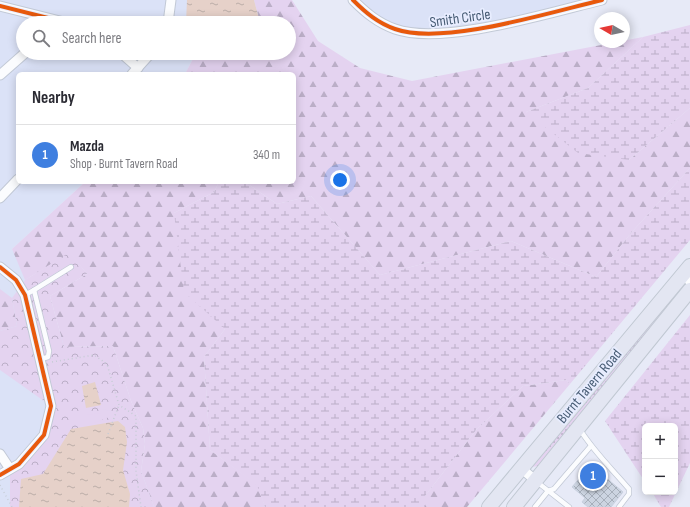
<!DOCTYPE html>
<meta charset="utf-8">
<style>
:root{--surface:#fff;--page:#f7f7f7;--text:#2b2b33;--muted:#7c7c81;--line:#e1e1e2;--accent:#7f8ea2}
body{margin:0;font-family:"Sofia Sans Condensed",sans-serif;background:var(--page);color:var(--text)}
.controls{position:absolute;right:12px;bottom:12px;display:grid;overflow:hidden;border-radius:6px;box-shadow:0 2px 10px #0003}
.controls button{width:36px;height:36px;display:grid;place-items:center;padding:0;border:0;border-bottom:1px solid var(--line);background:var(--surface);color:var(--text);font:20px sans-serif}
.compass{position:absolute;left:594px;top:12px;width:36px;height:36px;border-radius:50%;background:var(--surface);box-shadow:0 2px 10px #0003;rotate:279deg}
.you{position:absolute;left:340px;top:180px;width:14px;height:14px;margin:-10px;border:3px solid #fff;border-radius:50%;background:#1a73e8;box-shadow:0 0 0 6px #1a73e833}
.badge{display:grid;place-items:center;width:26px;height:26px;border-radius:50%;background:var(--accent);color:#fff;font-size:13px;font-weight:700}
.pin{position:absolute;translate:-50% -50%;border:2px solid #fff;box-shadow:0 1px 4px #0006}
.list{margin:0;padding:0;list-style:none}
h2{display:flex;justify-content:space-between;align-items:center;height:52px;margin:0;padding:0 16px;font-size:17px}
h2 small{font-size:13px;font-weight:400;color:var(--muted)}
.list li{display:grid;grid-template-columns:26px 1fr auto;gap:12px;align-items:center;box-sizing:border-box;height:60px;padding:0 16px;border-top:1px solid var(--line)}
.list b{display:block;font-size:15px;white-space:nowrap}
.list p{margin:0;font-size:13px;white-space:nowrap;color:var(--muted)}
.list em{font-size:13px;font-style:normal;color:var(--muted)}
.icon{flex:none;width:22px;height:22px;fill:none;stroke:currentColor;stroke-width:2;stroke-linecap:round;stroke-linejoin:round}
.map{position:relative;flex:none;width:690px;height:507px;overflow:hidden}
.search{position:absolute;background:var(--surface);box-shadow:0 2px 10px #0003;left:16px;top:16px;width:280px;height:44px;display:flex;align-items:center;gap:10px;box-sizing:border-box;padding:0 14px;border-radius:22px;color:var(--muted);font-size:15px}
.panel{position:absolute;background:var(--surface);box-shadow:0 2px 10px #0003;left:16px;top:72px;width:280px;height:112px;border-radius:6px}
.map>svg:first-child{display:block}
.residential{fill:#dbe2f7}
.grass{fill:url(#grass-dots)}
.forest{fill:url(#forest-firs)}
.wetland{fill:url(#wetland-marsh)}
.park{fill:url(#park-crowns)}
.pitch{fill:#e4d3f0}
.water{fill:url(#water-ripples)}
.building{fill:url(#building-cross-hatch);stroke:#c9d1e0}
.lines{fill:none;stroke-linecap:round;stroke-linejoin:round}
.lane-casing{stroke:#c2c9d6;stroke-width:6}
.street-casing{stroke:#c2c9d6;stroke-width:11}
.primary-casing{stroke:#c0c8d2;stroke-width:16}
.path{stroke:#c6ccd5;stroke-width:1.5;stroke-dasharray:1 3;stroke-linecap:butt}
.lane{stroke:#fbfcfe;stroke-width:4.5}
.street{stroke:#fbfcfe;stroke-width:9}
.primary{stroke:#e3e6f2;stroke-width:14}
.cycleway-casing{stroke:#e8edff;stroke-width:6}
.cycleway{stroke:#e8590c;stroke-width:4}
.labels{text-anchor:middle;stroke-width:3.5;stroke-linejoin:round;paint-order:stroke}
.street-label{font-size:15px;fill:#475c74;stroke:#e8edff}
</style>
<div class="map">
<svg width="690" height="507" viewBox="0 0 690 507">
<defs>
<pattern id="grass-dots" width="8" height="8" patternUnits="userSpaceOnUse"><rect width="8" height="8" fill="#e4d3f0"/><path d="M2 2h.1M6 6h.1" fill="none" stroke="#bbaec7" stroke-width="1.8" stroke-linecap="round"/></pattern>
<pattern id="forest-firs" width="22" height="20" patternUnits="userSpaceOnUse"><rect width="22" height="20" fill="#e4d3f0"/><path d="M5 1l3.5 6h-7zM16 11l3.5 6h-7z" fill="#bbaec7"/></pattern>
<pattern id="wetland-marsh" width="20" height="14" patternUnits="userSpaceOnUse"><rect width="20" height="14" fill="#e4d3f0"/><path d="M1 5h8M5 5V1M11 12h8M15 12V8" fill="none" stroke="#bbaec7"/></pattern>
<pattern id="park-crowns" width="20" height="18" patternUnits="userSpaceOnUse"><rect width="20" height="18" fill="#e4d3f0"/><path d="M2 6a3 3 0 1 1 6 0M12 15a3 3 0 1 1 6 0" fill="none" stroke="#bbaec7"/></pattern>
<pattern id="water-ripples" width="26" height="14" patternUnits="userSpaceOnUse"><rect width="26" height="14" fill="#e6d1c9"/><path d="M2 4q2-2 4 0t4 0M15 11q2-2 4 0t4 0" fill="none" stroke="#bcada8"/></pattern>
<pattern id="building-cross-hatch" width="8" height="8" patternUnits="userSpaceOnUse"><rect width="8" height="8" fill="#ccd4e1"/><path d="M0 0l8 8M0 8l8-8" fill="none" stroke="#a7afbb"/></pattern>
</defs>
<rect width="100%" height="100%" fill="#e7eaf7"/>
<g class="residential">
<polygon points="0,0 254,0 260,23 23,23 23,53 196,53 185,74 18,74 18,182 85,182 12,249 141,471 154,507 0,507"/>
<polygon points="353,0 603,0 442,34 396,30"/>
</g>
<polygon class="grass" points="681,291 538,466 532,467 531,466 651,318"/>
<g class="forest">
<polygon points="254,0 292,0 318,41 360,68 412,81 643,37 588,88 526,112 629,160 690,108 690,168 631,233 596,277 511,241 380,275 311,196 277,204 245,182 294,182 294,74 185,74 196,53 289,53 289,23 260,23"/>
<polygon points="85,182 219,182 214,192 174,213 225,329 204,357 210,450 258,485 265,507 154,507 141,471 145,444 143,428 131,401 113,346 64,347 50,296 87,274 70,253 25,280 12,249"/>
<polygon points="0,289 12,298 17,326 0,331"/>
<polygon points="566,380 570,384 467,507 425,507 425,496 476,430 523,386"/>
</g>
<g class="wetland">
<polygon points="690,25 690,108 629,160 578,153 526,112 588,88 643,37"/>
<polygon points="690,168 690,240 570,384 566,380 523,386 476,430 425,496 425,507 265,507 257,485 210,450 204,357 225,329 184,292 174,213 214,192 219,182 245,182 277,204 311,196 380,275 511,241 596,277 631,233"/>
<polygon points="690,315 690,463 669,507 661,507 652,492 675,492 675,426 645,426 645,482 605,421"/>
</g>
<polygon class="park" points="70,252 87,274 50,296 64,347 113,346 131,401 143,428 145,444 141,471 154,507 10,507 10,469 44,435 51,406 0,370 0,331 17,326 12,298 25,280"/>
<polygon class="pitch" points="103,409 110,411 109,417 94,423 78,423 73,418 73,415 85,413 86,415 101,413"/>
<g class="water">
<polygon points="187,0 254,0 260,23 186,23"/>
<polygon points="95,382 101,405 86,408 82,386"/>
<polygon points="118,421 125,427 127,442 123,470 130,494 129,507 19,507 21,479 43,474 71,429"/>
</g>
<polygon class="building" points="591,465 623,492 611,507 588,507 582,502 585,498 572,487"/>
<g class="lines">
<defs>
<g id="lane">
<polyline points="34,290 71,267"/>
<polyline points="25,295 34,290 49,351 48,357 41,359"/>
<path d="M579,428C593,451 612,469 629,489V494L619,507"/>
<polyline points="537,482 569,507"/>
<polyline points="535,507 548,491 554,489 590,447"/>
</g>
<g id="street">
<path d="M353,0C366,13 378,23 395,29C443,46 551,12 602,0"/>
<polyline points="0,6 68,23"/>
<polyline points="168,23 171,0"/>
<polyline points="121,53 138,68"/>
<polyline points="132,74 151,53"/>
<polyline points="0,75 25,53"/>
<polyline points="0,198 18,179"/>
<polyline points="0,267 16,280 25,295 51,406 44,435 19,464 0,475"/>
<polyline points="684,272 690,282"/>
<polyline points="0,454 10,469"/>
<polyline points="521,468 536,481"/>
</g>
<g id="primary">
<polyline points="489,507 690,266"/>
<polyline points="514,507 690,290"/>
</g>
</defs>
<use href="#lane" class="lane-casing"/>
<use href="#street" class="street-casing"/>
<use href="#primary" class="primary-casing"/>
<g class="path">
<polyline points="258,53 269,55"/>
<polyline points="52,362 94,355 107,364 119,405 136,416 136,471 141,507"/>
<polyline points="108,434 119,405"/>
<polyline points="0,485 12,507"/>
</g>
<use href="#lane" class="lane"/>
<use href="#street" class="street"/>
<use href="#primary" class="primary"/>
<defs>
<g id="cycleway">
<path d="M353,0C366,13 378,23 395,29C443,46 551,12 602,0"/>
<polyline points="0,6 68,23"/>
<polyline points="0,267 16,280 25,295 51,406 44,435 19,464 0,475"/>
</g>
</defs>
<use href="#cycleway" class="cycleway-casing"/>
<use href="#cycleway" class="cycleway"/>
</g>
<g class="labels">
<g class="street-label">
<text transform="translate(460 18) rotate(-8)" y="5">Smith Circle</text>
<text transform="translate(589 386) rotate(-50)" y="5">Burnt Tavern Road</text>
</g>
</g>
</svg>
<div class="controls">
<button>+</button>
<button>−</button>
</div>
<svg class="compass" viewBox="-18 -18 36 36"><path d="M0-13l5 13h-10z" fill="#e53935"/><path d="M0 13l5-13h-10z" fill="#7c7c81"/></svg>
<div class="you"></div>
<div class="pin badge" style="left:593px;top:476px;background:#3f7fe0">1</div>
<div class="search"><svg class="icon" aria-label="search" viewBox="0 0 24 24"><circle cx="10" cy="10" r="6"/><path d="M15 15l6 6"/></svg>Search here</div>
<section class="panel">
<h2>Nearby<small></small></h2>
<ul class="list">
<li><span class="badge" style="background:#3f7fe0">1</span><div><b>Mazda</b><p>Shop · Burnt Tavern Road</p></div><em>340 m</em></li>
</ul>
</section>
</div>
